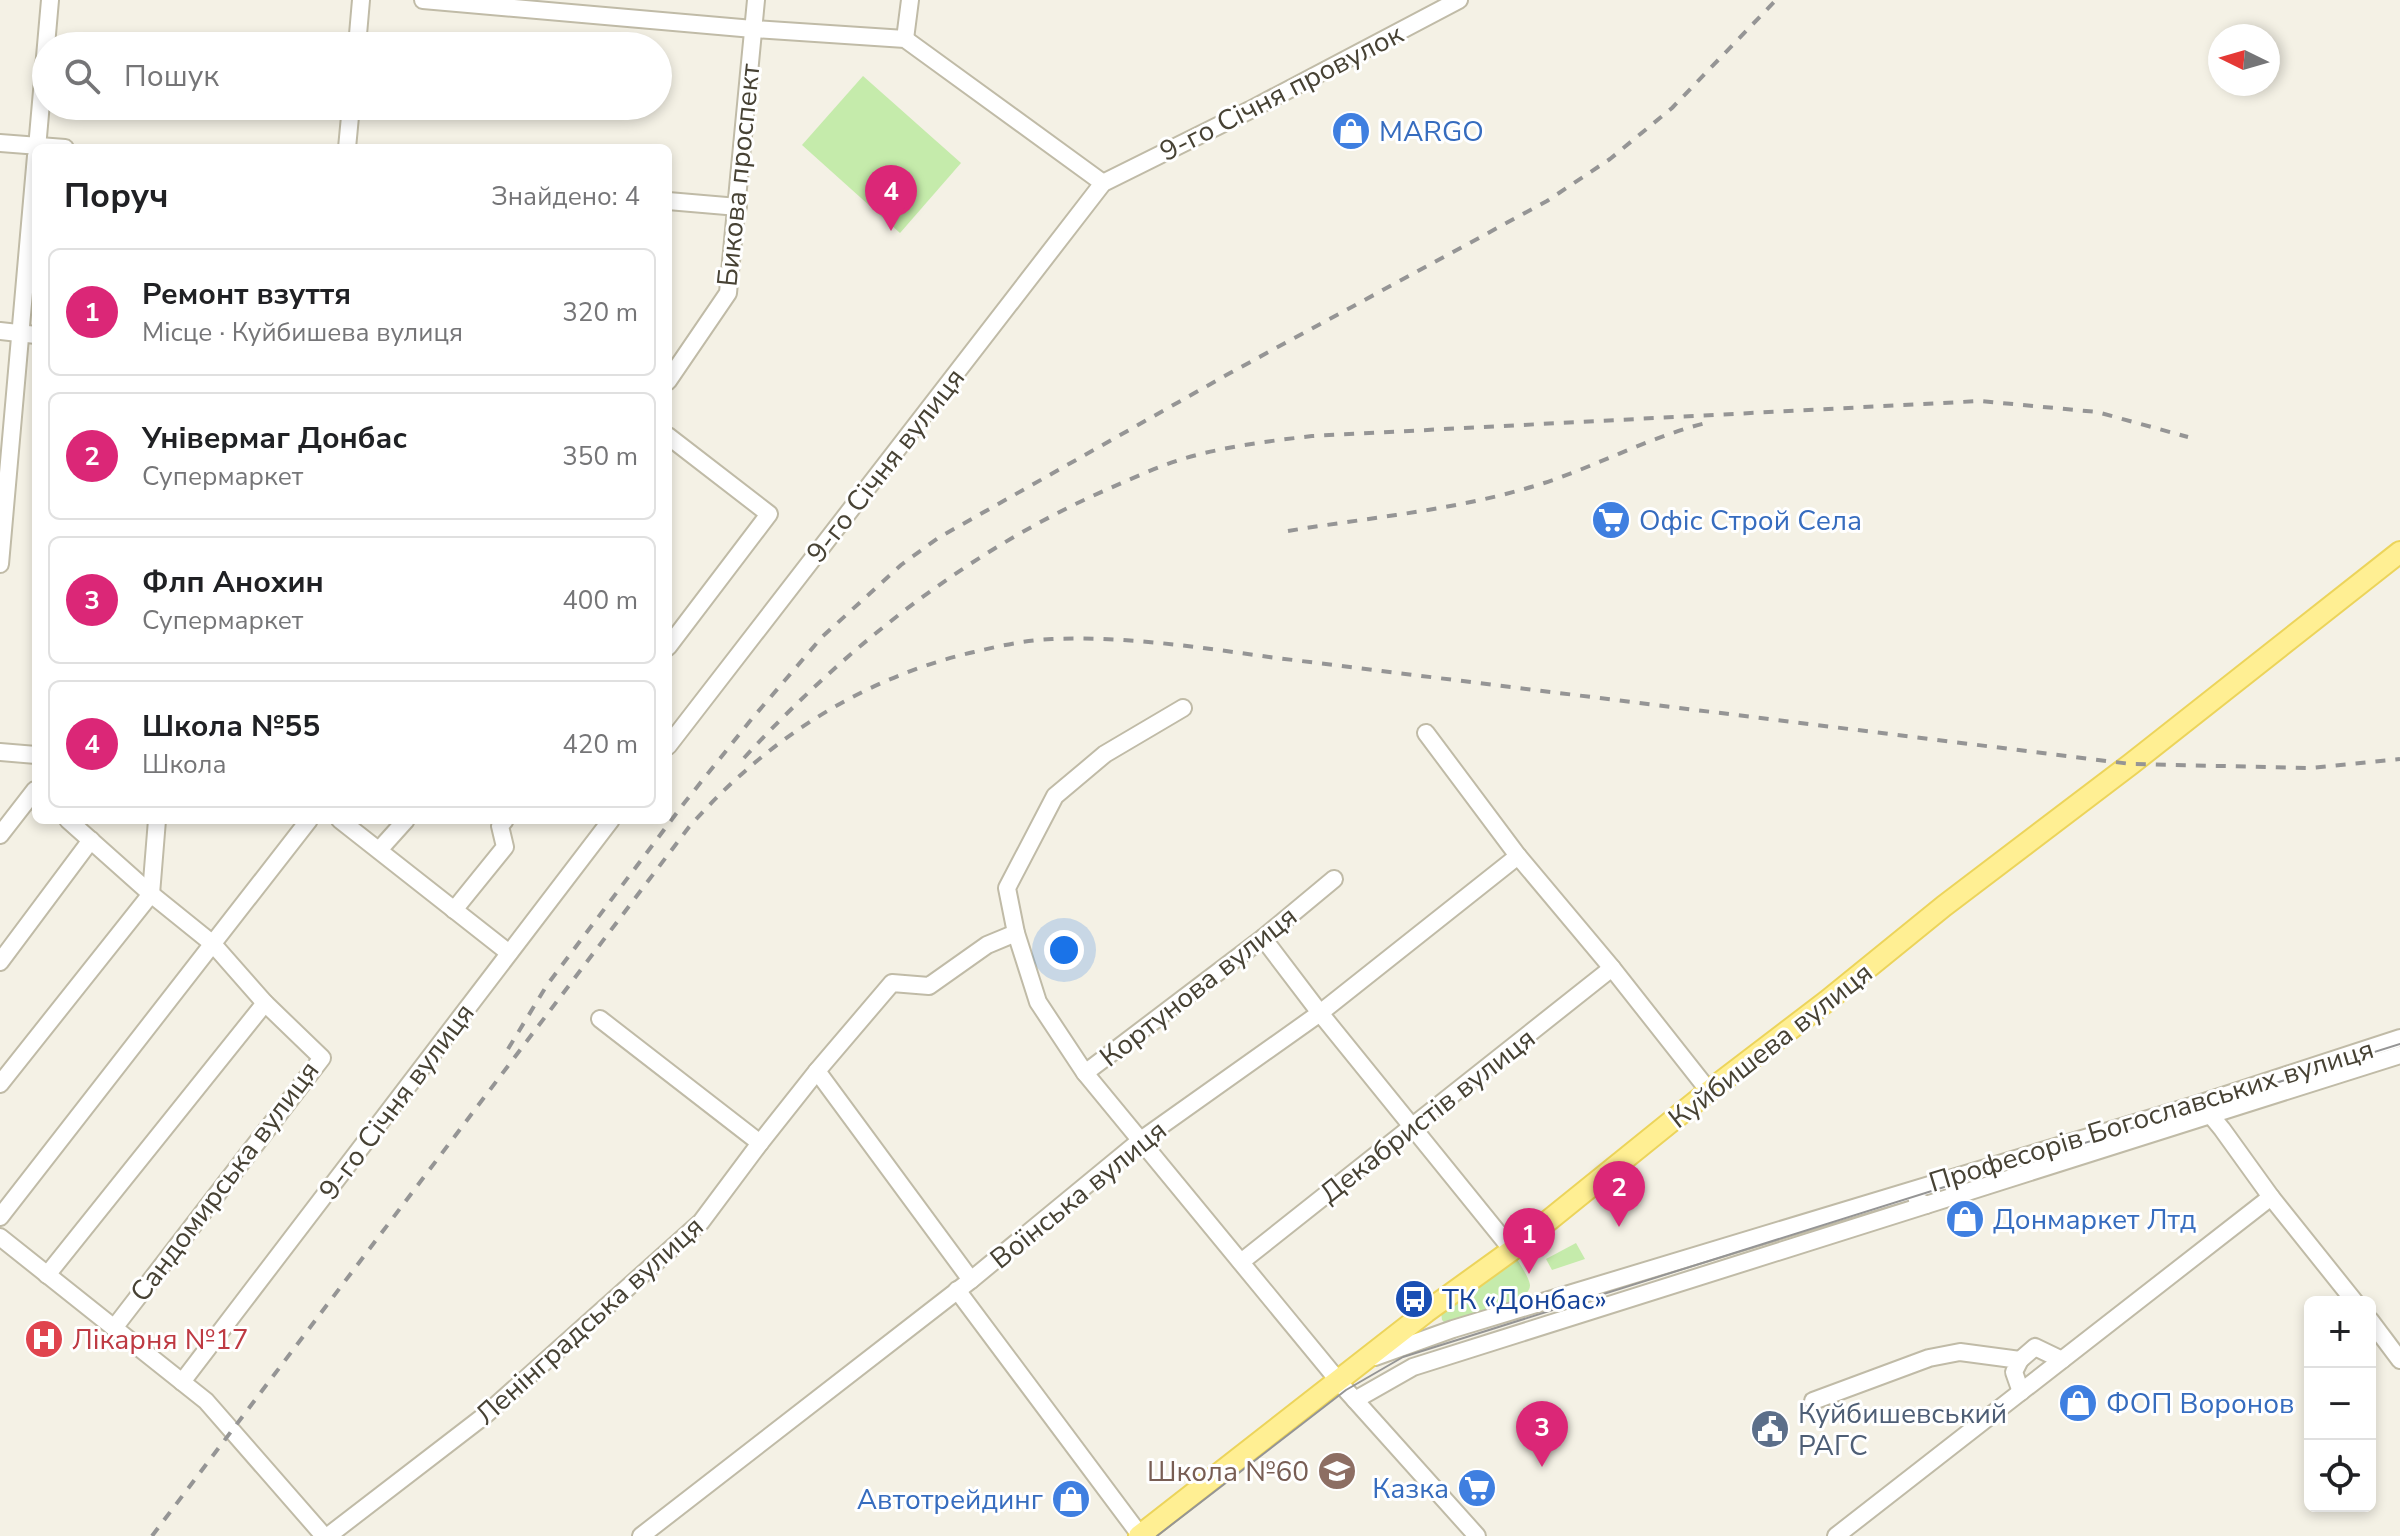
<!DOCTYPE html>
<html lang="uk">
<meta charset="utf-8">
<style>
:root{--surface:#fff;--page:#f6f6f6;--text:#202124;--muted:#757577;--line:#e0e0e0;--accent:#db2777}
body{margin:0;font-family:"Nunito Sans",sans-serif;background:var(--page);color:var(--text)}
.controls{position:absolute;right:24px;bottom:24px;display:grid;overflow:hidden;border-radius:12px;box-shadow:0 4px 12px #0003}
.controls button{width:72px;height:72px;display:grid;place-items:center;padding:0;border:0;border-bottom:2px solid var(--line);background:var(--surface);color:var(--text);font:40px sans-serif}
.compass{position:absolute;left:2208px;top:24px;width:72px;height:72px;border-radius:50%;background:var(--surface);box-shadow:0 4px 12px #0003;rotate:275deg}
.you{position:absolute;left:1064px;top:950px;width:28px;height:28px;margin:-20px;border:6px solid #fff;border-radius:50%;background:#1a73e8;box-shadow:0 0 0 12px #1a73e833}
.badge{display:grid;place-items:center;width:52px;height:52px;border-radius:50%;background:var(--accent);color:#fff;font-size:26px;font-weight:700}
.pin{position:absolute;translate:-50% -66px;filter:drop-shadow(0 2px 4px #0008)}
.pin::after{content:'';position:absolute;top:42px;width:28px;height:24px;background:inherit;clip-path:polygon(0 0,100% 0,50% 100%)}
.list{margin:0;padding:0;list-style:none}
h2{display:flex;justify-content:space-between;align-items:center;height:104px;margin:0;padding:0 32px;font-size:34px}
h2 small{font-size:26px;font-weight:400;color:var(--muted)}
.list li{display:grid;grid-template-columns:52px 1fr auto;gap:24px;align-items:center;box-sizing:border-box;height:128px;margin:0 16px 16px;padding:0 16px;border:2px solid var(--line);border-radius:12px}
.list b{display:block;font-size:30px;white-space:nowrap}
.list p{margin:0;font-size:26px;white-space:nowrap;color:var(--muted)}
.list em{font-size:26px;font-style:normal;color:var(--muted)}
.icon{flex:none;width:44px;height:44px;fill:none;stroke:currentColor;stroke-width:2;stroke-linecap:round;stroke-linejoin:round}
.map{position:relative;flex:none;width:2400px;height:1536px;overflow:hidden}
.search{position:absolute;background:var(--surface);box-shadow:0 4px 12px #0003;left:32px;top:32px;width:640px;height:88px;display:flex;align-items:center;gap:20px;box-sizing:border-box;padding:0 28px;border-radius:44px;color:var(--muted);font-size:30px}
.panel{position:absolute;background:var(--surface);box-shadow:0 4px 12px #0003;left:32px;top:144px;width:640px;height:680px;border-radius:12px}
.map>svg:first-child{display:block}
.green{fill:#c5ebab}
.lines{fill:none;stroke-linecap:round;stroke-linejoin:round}
.minor-casing{stroke:#c0bba7;stroke-width:20}
.major-casing{stroke:#ecd45b;stroke-width:24}
.minor{stroke:#fff;stroke-width:16}
.major{stroke:#ffef93;stroke-width:20}
.tram{stroke:#959595;stroke-width:2}
.rail{stroke:#959595;stroke-width:4;stroke-dasharray:10 10;stroke-linecap:butt}
.labels{text-anchor:middle;stroke-width:6;stroke-linejoin:round;paint-order:stroke}
.street-label{font-size:28px;fill:#474234;stroke:#fff}
.shop-label{font-size:28px;fill:#366cbe;stroke:#fff;text-anchor:start}
.transit-label{font-size:28px;fill:#164399;stroke:#fff;text-anchor:start}
.health-label{font-size:28px;fill:#be3a42;stroke:#fff;text-anchor:start}
.service-label{font-size:28px;fill:#4e5e75;stroke:#fff;text-anchor:start}
.education-label{font-size:28px;fill:#785e54;stroke:#fff;text-anchor:end}
</style>
<div class="map">
<svg width="2400" height="1536" viewBox="0 0 2400 1536">
<rect width="100%" height="100%" fill="#f4f1e5"/>
<g class="green">
<polygon points="863,76 961,163 900,233 802,145"/>
<polygon points="1576,1243 1585,1259 1552,1270 1546,1259"/>
<path d="M1516,1257C1520,1265 1529,1277 1530,1285C1531,1304 1463,1320 1447,1325L1442,1320L1441,1312Z"/>
</g>
<g class="lines">
<defs>
<g id="minor">
<polyline points="423,0 753,29 905,39 1103,183"/>
<polyline points="905,39 910,0"/>
<polyline points="357,46 361,0"/>
<polyline points="0,143 65,148"/>
<polyline points="37,148 50,0"/>
<polyline points="347,148 351,106"/>
<polyline points="668,201 738,207"/>
<polyline points="0,331 36,335"/>
<polyline points="668,381 728,293 756,0"/>
<polyline points="668,436 769,514 668,647"/>
<polyline points="0,564 36,156"/>
<polyline points="1183,708 1105,754 1055,796 1007,888 1016,933 1038,1002 1085,1073 1263,938 1334,879"/>
<polyline points="1426,733 1518,856 1612,968 1709,1091"/>
<polyline points="668,746 1103,183 1250,110 1459,0"/>
<polyline points="0,752 36,755"/>
<polyline points="68,820 151,894 213,944 265,1003 322,1058 114,1328"/>
<polyline points="340,820 509,953"/>
<polyline points="0,835 35,790"/>
<polyline points="379,850 406,820"/>
<polyline points="454,910 505,847 500,826 505,820"/>
<polyline points="1263,938 1320,1013 1512,1250"/>
<polyline points="0,962 91,840"/>
<polyline points="600,1019 760,1143"/>
<polyline points="817,1071 971,1280"/>
<polyline points="1085,1073 1346,1390 1477,1536"/>
<polyline points="0,1084 151,894 157,820"/>
<polyline points="2204,1107 2222,1129 2271,1197 2355,1302"/>
<polyline points="1917,1200 1926,1205 2400,1055"/>
<polyline points="0,1217 309,820"/>
<polyline points="0,1237 206,1401 324,1536"/>
<polyline points="1241,1262 1612,968"/>
<polyline points="47,1275 265,1003"/>
<polyline points="957,1290 1140,1535"/>
<polyline points="2370,1320 2400,1360"/>
<polyline points="1375,1357 1453,1329 2201,1103 2400,1038"/>
<polyline points="2020,1360 2035,1347 2062,1360"/>
<polyline points="182,1382 611,820"/>
<polyline points="1355,1400 1413,1367 1926,1205"/>
<polyline points="1813,1401 1929,1358 1960,1352 2020,1360 2014,1372 2021,1392"/>
<polyline points="328,1536 484,1416 701,1222 760,1143 817,1071 892,983 929,986 987,945 1016,933"/>
<polyline points="641,1536 971,1280 1141,1140 1320,1013 1518,856"/>
<polyline points="1836,1536 2271,1197"/>
</g>
<polyline id="major" points="1139,1536 1426,1312 1512,1250 1709,1091 1827,1001 1944,906 2131,764 2400,552"/>
</defs>
<use href="#minor" class="minor-casing"/>
<use href="#major" class="major-casing"/>
<use href="#minor" class="minor"/>
<use href="#major" class="major"/>
<polyline class="tram" points="1157,1536 1346,1390 1403,1357 2400,1044"/>
<g class="rail">
<path d="M1288,531C1366,518 1448,511 1524,489C1587,472 1646,437 1710,422"/>
<path d="M744,758C846,647 969,550 1108,489C1133,478 1159,466 1186,458C1227,446 1270,441 1312,436L1980,401L2097,412L2188,437"/>
<polyline points="508,1049 547,985 685,802 750,721 822,637 901,565 938,538 1230,373 1547,201 1610,159 1672,108 1776,0"/>
<path d="M152,1536L689,827C765,741 861,678 974,652C999,646 1026,640 1052,639C1125,636 1197,647 1269,657L2131,764L2311,768L2400,759"/>
</g>
</g>
<defs>
<symbol id="shop-disc" viewBox="-11 -11 22 22"><circle r="9.5" fill="#3f7fe0" stroke="#fff"/><path d="M-5-2.5h2.3a2.7 3.5 0 0 1 5.4 0H5L5.5 6h-11ZM-1.5-2.5h3a1.5 2.3 0 0 0-3 0Z" fill="#fff"/></symbol>
<symbol id="supermarket-disc" viewBox="-11 -11 22 22"><circle r="9.5" fill="#3f7fe0" stroke="#fff"/><path d="M-6-5.5h2.5l.6 2H6L4.5 2H-2.5L-4.4-4H-6ZM-1.5 3.2a1.3 1.3 0 1 0 .1 0ZM3 3.2a1.3 1.3 0 1 0 .1 0Z" fill="#fff"/></symbol>
<symbol id="bus-disc" viewBox="-11 -11 22 22"><circle r="9.5" fill="#1a4fb4" stroke="#fff"/><path d="M-5-6H5V4H4V6H2V4H-2V6H-4V4H-5ZM-3.5-4V0h7V-4ZM-3.5 1.2v1.5H-2V1.2ZM2 1.2v1.5H3.5V1.2Z" fill="#fff"/></symbol>
<symbol id="hospital-disc" viewBox="-11 -11 22 22"><circle r="9.5" fill="#e0444e" stroke="#fff"/><path d="M-5-5h3v3.5h4V-5h3V5h-3V1.5h-4V5h-3Z" fill="#fff"/></symbol>
<symbol id="civic-disc" viewBox="-11 -11 22 22"><circle r="9.5" fill="#5c6f8a" stroke="#fff"/><path d="M-.6-6.5H3V-4.5H.6V-3L4-1V1h2V6H-6V1h2V-1L-.6-3ZM-1.2 2.5V6h2.4V2.5Z" fill="#fff"/></symbol>
<symbol id="school-disc" viewBox="-11 -11 22 22"><circle r="9.5" fill="#8d6e63" stroke="#fff"/><path d="M0-5L7-2L0 1L-7-2ZM-4 1L0 2.5L4 1V4Q0 6-4 4Z" fill="#fff"/></symbol>
</defs>
<g fill-rule="evenodd">
<use href="#shop-disc" x="1329" y="109" width="44" height="44"/>
<use href="#supermarket-disc" x="1589" y="498" width="44" height="44"/>
<use href="#shop-disc" x="1943" y="1197" width="44" height="44"/>
<use href="#bus-disc" x="1392" y="1277" width="44" height="44"/>
<use href="#hospital-disc" x="22" y="1317" width="44" height="44"/>
<use href="#shop-disc" x="2056" y="1381" width="44" height="44"/>
<use href="#civic-disc" x="1748" y="1407" width="44" height="44"/>
<use href="#school-disc" x="1315" y="1449" width="44" height="44"/>
<use href="#supermarket-disc" x="1455" y="1466" width="44" height="44"/>
<use href="#shop-disc" x="1049" y="1477" width="44" height="44"/>
</g>
<g class="labels">
<g class="street-label">
<text transform="translate(1281 92) rotate(-27)" y="10">9-го Січня провулок</text>
<text transform="translate(738 175) rotate(-84)" y="10">Бикова проспект</text>
<text transform="translate(885 465) rotate(-52)" y="10">9-го Січня вулиця</text>
<text transform="translate(1198 986) rotate(-38)" y="10">Кортунова вулиця</text>
<text transform="translate(1770 1045) rotate(-38)" y="10">Куйбишева вулиця</text>
<text transform="translate(396 1101) rotate(-53)" y="10">9-го Січня вулиця</text>
<text transform="translate(1427 1115) rotate(-38)" y="10">Декабристів вулиця</text>
<text transform="translate(2151 1115) rotate(-17)" y="10">Професорів Богославських вулиця</text>
<text transform="translate(224 1181) rotate(-53)" y="10">Сандомирська вулиця</text>
<text transform="translate(1078 1194) rotate(-39)" y="10">Воїнська вулиця</text>
<text transform="translate(589 1320) rotate(-42)" y="10">Ленінградська вулиця</text>
</g>
<g class="shop-label">
<text x="1379" y="141">MARGO</text>
<text x="1639" y="530">Офіс Строй Села</text>
<text x="1993" y="1229">Донмаркет Лтд</text>
<text x="2106" y="1413">ФОП Воронов</text>
<text x="1449" y="1498" text-anchor="end">Казка</text>
<text x="1043" y="1509" text-anchor="end">Автотрейдинг</text>
</g>
<g class="transit-label">
<text x="1442" y="1309">ТК «Донбас»</text>
</g>
<g class="health-label">
<text x="72" y="1349">Лікарня №17</text>
</g>
<g class="service-label">
<text x="1798" y="1423">Куйбишевський<tspan x="1798" dy="32">РАГС</tspan></text>
</g>
<g class="education-label">
<text x="1309" y="1481">Школа №60</text>
</g>
</g>
</svg>
<div class="controls">
<button>+</button>
<button>−</button>
<button><svg class="icon" aria-label="locate" viewBox="0 0 24 24"><circle cx="12" cy="12" r="6"/><path d="M12 2v4M12 18v4M2 12h4M18 12h4"/></svg></button>
</div>
<svg class="compass" viewBox="-18 -18 36 36"><path d="M0-13l5 13h-10z" fill="#e53935"/><path d="M0 13l5-13h-10z" fill="#757577"/></svg>
<div class="you"></div>
<div class="pin badge" style="left:1529px;top:1274px">1</div>
<div class="pin badge" style="left:1619px;top:1227px">2</div>
<div class="pin badge" style="left:1542px;top:1467px">3</div>
<div class="pin badge" style="left:891px;top:231px">4</div>
<div class="search"><svg class="icon" aria-label="search" viewBox="0 0 24 24"><circle cx="10" cy="10" r="6"/><path d="M15 15l6 6"/></svg>Пошук</div>
<section class="panel">
<h2>Поруч<small>Знайдено: 4</small></h2>
<ul class="list">
<li><span class="badge">1</span><div><b>Ремонт взуття</b><p>Місце · Куйбишева вулиця</p></div><em>320 m</em></li>
<li><span class="badge">2</span><div><b>Універмаг Донбас</b><p>Супермаркет</p></div><em>350 m</em></li>
<li><span class="badge">3</span><div><b>Флп Анохин</b><p>Супермаркет</p></div><em>400 m</em></li>
<li><span class="badge">4</span><div><b>Школа №55</b><p>Школа</p></div><em>420 m</em></li>
</ul>
</section>
</div>
